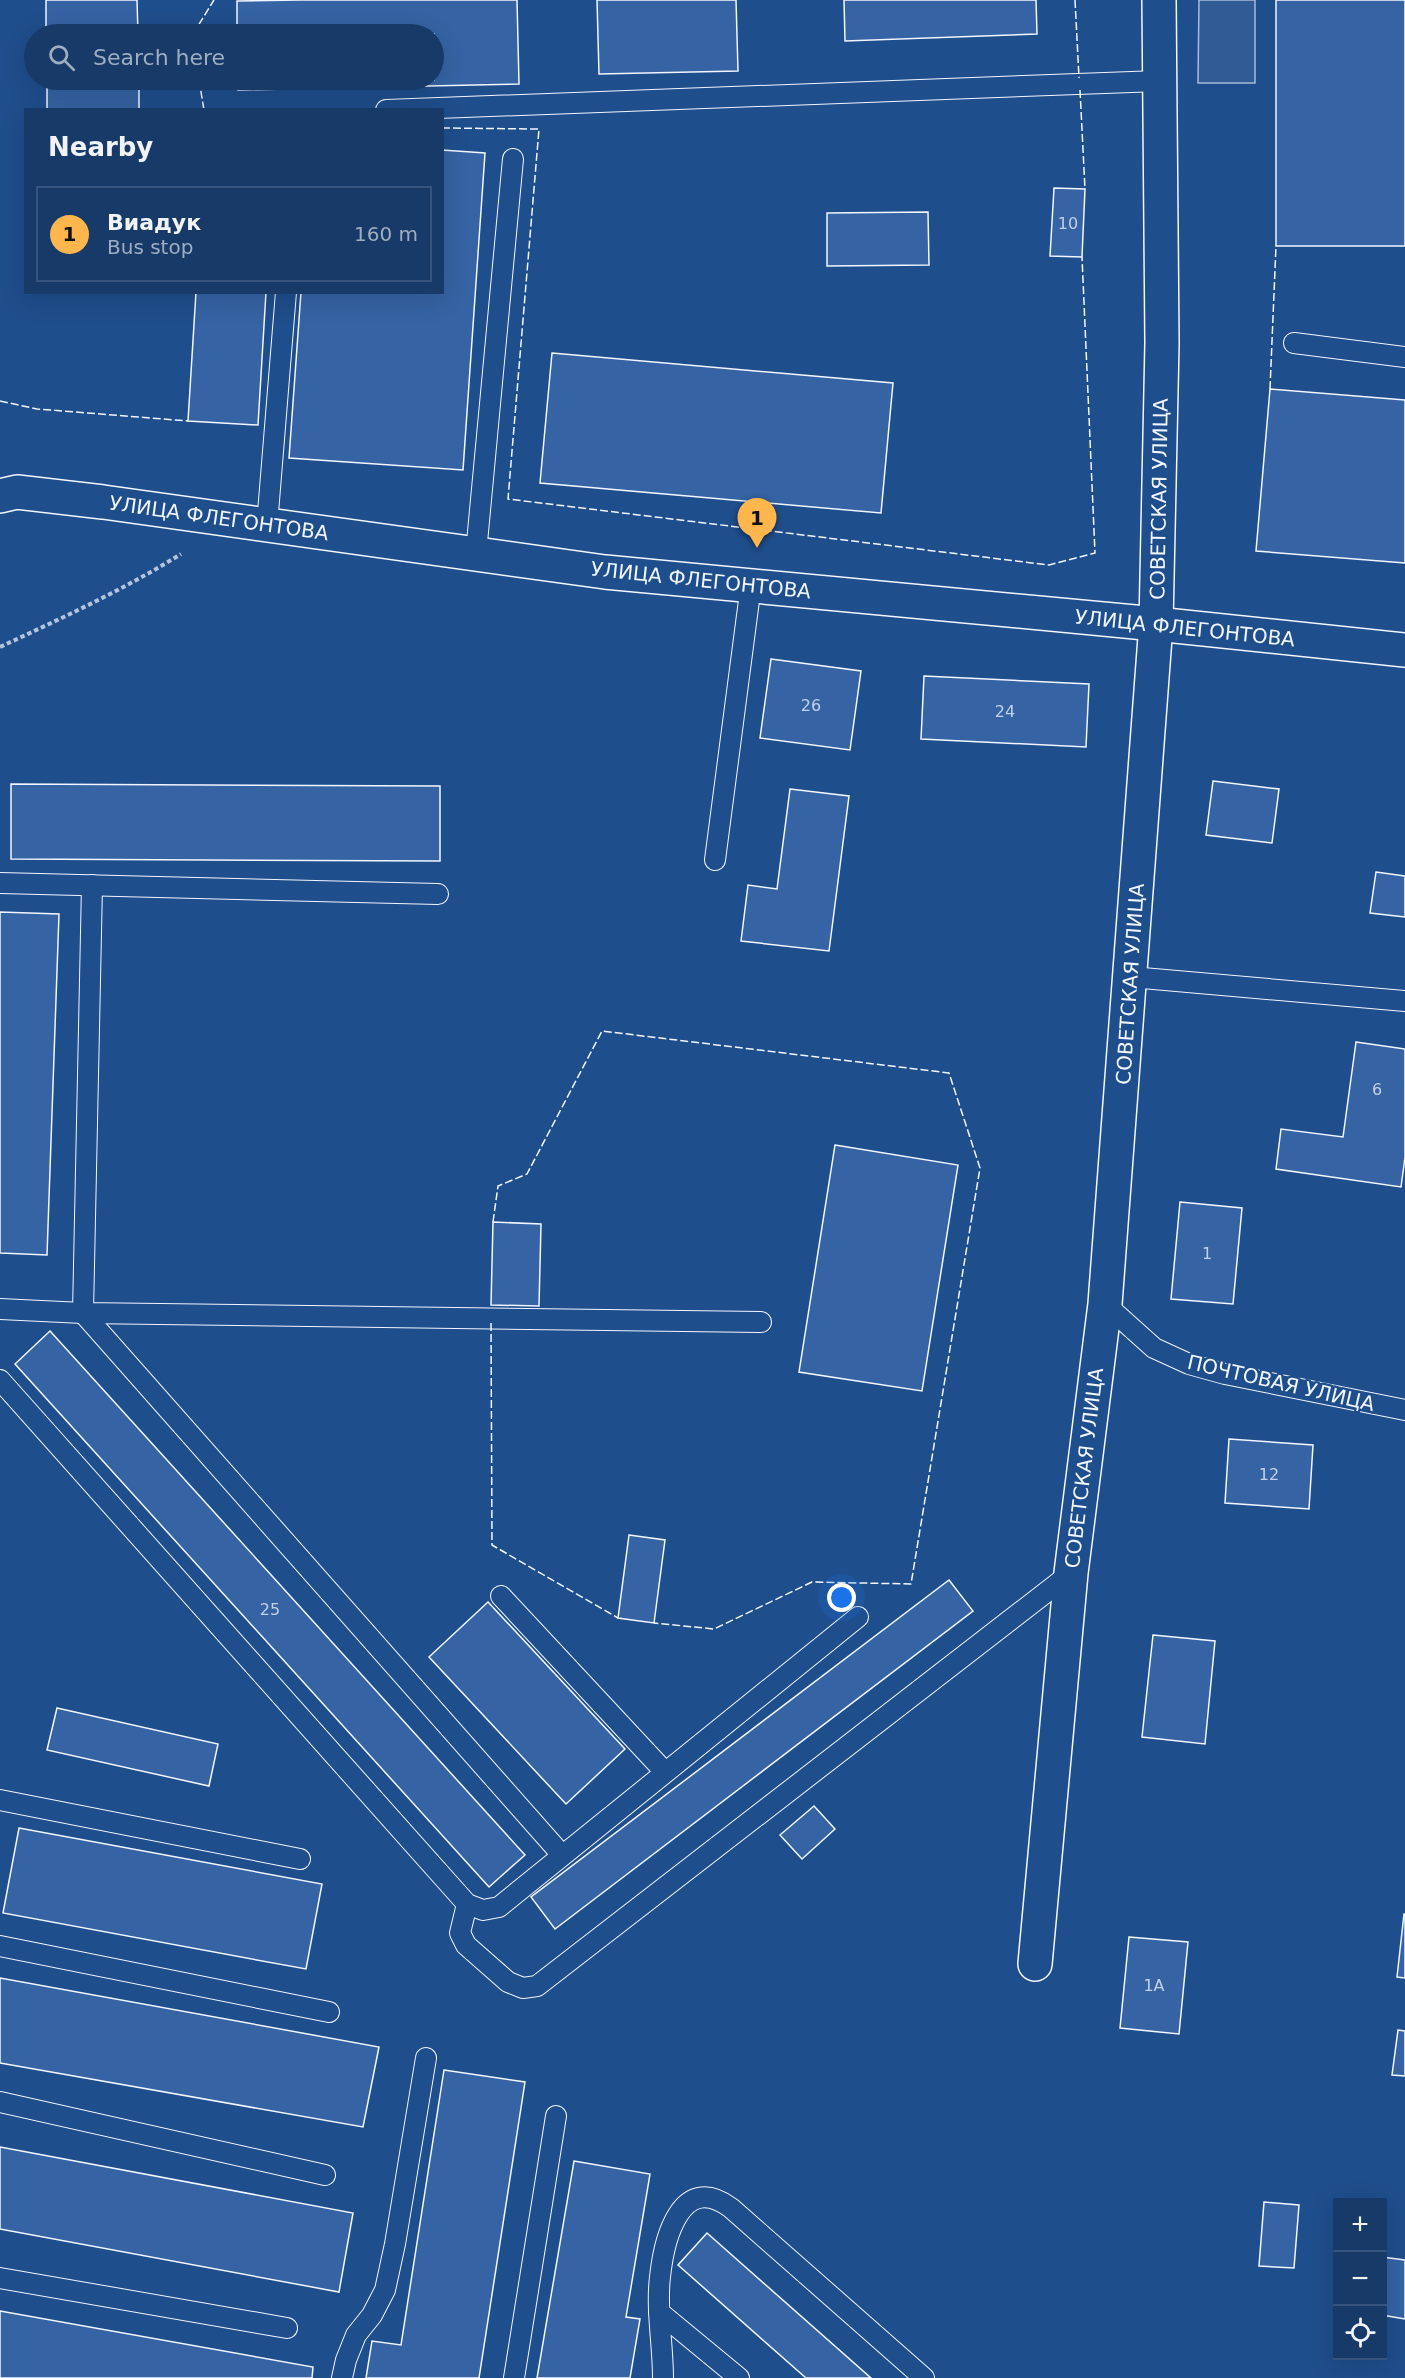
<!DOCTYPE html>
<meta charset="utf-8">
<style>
:root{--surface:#173a69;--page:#20416f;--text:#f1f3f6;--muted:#9eadc0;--line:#36547d;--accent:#ffb74d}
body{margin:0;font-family:"DejaVu Sans",sans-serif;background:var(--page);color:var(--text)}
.controls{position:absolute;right:18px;bottom:18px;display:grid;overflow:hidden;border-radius:0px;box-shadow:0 6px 24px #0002}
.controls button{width:54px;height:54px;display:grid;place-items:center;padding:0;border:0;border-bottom:2px solid var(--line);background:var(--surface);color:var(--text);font:30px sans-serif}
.you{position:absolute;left:842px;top:1598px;width:21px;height:21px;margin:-15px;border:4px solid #fff;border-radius:50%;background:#1a73e8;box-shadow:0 0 0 9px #1a73e833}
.badge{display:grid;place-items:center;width:39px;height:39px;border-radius:50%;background:var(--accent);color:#111;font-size:20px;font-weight:700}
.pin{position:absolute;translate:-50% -50px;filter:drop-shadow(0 2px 3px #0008)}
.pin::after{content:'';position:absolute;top:32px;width:21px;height:18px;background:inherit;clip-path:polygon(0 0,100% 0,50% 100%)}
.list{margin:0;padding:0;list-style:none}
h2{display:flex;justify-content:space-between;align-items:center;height:78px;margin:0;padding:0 24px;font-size:26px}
h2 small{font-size:20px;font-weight:400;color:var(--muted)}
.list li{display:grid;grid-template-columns:39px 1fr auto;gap:18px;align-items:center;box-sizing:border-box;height:96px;margin:0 12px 12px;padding:0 12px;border:2px solid var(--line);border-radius:0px}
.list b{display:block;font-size:22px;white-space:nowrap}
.list p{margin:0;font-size:20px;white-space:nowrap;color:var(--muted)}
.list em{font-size:20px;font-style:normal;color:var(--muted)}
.icon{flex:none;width:33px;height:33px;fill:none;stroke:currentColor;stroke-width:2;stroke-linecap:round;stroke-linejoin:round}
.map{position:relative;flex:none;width:1405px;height:2378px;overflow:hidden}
.search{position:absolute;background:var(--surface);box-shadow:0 6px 24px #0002;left:24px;top:24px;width:420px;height:66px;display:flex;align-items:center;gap:15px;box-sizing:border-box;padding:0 21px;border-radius:33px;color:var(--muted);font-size:22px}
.panel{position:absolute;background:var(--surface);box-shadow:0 6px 24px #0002;left:24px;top:108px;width:420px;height:186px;border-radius:0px}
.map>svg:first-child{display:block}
.built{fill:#305b95;stroke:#a8bbd7;stroke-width:1.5}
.building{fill:#3563a3;stroke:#f2f6ff;stroke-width:1.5}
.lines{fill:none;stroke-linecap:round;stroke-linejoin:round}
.service-casing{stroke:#f2f6ff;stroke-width:22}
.minor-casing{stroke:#f2f6ff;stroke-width:36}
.tertiary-casing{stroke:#f2f6ff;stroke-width:36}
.secondary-casing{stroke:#f2f6ff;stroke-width:36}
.path{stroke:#b3c4dc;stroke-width:4;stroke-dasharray:4.5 3;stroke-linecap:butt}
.service{stroke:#1f4e8c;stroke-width:20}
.minor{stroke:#1f4e8c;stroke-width:33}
.tertiary{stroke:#1f4e8c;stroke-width:33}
.secondary{stroke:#1f4e8c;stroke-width:33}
.fence{stroke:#f2f6ff;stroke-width:1.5;stroke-dasharray:8 3;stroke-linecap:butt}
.labels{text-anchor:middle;stroke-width:4.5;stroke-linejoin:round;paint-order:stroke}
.number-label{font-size:16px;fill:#c3d1e8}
.street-label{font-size:20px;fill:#f2f6ff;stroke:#1f4e8c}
</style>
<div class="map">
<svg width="1405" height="2378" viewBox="0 0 1405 2378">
<rect width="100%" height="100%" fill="#1f4e8c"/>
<polygon class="built" points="1199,0 1255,0 1255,83 1198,83"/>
<g class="building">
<polygon points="46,0 137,0 138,34 46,34"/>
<polygon points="300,0 517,0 519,84 238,90 238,80 434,80 434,34 237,34 237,1"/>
<polygon points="597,0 736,0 738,71 599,74"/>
<polygon points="844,0 1036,0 1037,34 845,41"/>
<rect x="1276" y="0" width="129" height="246"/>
<rect x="47" y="80" width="92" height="30"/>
<polygon points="442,150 485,153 463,470 289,458 301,292 442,292"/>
<polygon points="1054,188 1085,189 1082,257 1050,256"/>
<polygon points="928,212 929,265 827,266 827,213"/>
<polygon points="196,292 266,292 258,425 188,421"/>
<polygon points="552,353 893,383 881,513 540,483"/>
<polygon points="1270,389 1405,400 1405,563 1256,551"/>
<polygon points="771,659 861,671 850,750 760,738"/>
<polygon points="924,676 1089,684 1086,747 921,739"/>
<polygon points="1213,781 1279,789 1272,843 1206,835"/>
<polygon points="11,784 440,786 440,861 11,859"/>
<polygon points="790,789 849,796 829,951 741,941 748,885 777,889"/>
<polygon points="1376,872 1405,876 1405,917 1370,913"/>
<polygon points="0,912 59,914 47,1255 0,1253"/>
<polygon points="1356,1042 1405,1049 1405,1157 1401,1187 1276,1169 1281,1129 1343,1137"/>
<polygon points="835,1145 958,1165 922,1391 799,1372"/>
<polygon points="1180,1202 1242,1208 1233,1304 1171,1299"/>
<polygon points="493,1222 541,1224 539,1306 491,1305"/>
<polygon points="50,1331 525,1855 489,1887 15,1364"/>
<polygon points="1229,1439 1313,1445 1309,1509 1225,1503"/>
<polygon points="629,1535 665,1540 654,1623 618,1618"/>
<polygon points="949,1580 973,1611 555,1929 531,1897"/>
<polygon points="488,1602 625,1749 566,1804 429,1657"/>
<polygon points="1153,1635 1215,1641 1205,1744 1142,1737"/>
<polygon points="57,1708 218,1744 209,1786 47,1750"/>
<polygon points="814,1806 835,1829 802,1859 780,1835"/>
<polygon points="19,1828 322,1884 306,1969 3,1913"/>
<polygon points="1404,1914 1405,1914 1405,1978 1397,1977"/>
<polygon points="1129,1937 1188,1942 1179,2034 1120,2028"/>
<polygon points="0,1978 379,2047 363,2127 0,2063"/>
<polygon points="1398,2030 1405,2031 1405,2076 1392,2075"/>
<polygon points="444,2070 525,2082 479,2378 366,2378 372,2341 401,2345"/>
<polygon points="0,2147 353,2213 339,2292 0,2229"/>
<polygon points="574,2161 650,2174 626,2317 640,2319 630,2378 537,2378"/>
<polygon points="1264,2202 1299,2205 1294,2268 1259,2266"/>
<polygon points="707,2233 871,2378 806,2378 678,2265"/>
<polygon points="1382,2257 1405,2260 1405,2319 1382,2315"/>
<polygon points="0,2311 313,2367 312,2378 0,2378"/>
</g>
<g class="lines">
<defs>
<g id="service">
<polyline points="386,110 1159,81"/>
<polyline points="1294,343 1405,357"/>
<polyline points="267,525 286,292"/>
<polyline points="476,553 513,159"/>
<polyline points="715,860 751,585"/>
<polyline points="0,883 438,894"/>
<polyline points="92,885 83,1313 562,1855"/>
<polyline points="1131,977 1405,1001"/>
<polyline points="1105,1304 1154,1348 1189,1364 1225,1374 1405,1410"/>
<polyline points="0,1309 83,1313 761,1322"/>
<polyline points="0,1380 467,1904 483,1910 499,1907 858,1617"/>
<polyline points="501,1596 665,1772"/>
<polyline points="0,1800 300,1859"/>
<polyline points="467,1904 460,1933 466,1945 508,1982 523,1988 537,1986 1071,1573"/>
<polyline points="0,1946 329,2012"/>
<polyline points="0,2102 325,2175"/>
<polyline points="0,2278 287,2328"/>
<polyline points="659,2312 739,2378"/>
<polyline points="342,2378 346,2360 356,2335 372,2315 385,2290 395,2244 426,2058"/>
<polyline points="514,2378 556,2116"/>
<path d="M663,2378C663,2344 656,2310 660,2277C664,2239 681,2171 731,2208L924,2378"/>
</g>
<polyline id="minor" points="1156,624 1405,650"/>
<polyline id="tertiary" points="1035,1964 1071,1573 1105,1304 1156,624"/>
<polyline id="secondary" points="0,496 17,492 103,502 605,572 1156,624 1162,343 1159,0"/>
</defs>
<use href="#service" class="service-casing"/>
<use href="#minor" class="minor-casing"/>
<use href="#tertiary" class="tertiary-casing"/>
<use href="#secondary" class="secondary-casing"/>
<path class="path" d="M0,647C62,618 123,590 181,554"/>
<use href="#service" class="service"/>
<use href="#minor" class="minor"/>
<use href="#tertiary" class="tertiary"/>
<use href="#secondary" class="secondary"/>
<g class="fence">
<polyline points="1075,0 1079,78"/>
<polyline points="193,34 214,0"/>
<polyline points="199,80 204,110"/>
<polyline points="1080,90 1085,189"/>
<polyline points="442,128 539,129 508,499 1049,565 1095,553 1082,257"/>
<polyline points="1270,389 1276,246"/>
<polyline points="0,401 37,409 188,421"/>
<polyline points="493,1222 498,1186 527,1174 602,1031 949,1073 980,1168 911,1584 812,1582 714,1629 654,1623"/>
<polyline points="491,1323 492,1545 618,1618"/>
</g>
</g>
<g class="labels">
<g class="number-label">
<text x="1068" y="229">10</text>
<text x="811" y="711">26</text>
<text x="1005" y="717">24</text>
<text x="1377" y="1095">6</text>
<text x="1207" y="1259">1</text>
<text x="1269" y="1480">12</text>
<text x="270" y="1615">25</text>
<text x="1154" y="1991">1А</text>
</g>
<g class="street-label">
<text transform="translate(1159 499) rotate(-89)" y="7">СОВЕТСКАЯ УЛИЦА</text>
<text transform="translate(219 518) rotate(8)" y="7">УЛИЦА ФЛЕГОНТОВА</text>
<text transform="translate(701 580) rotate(6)" y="7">УЛИЦА ФЛЕГОНТОВА</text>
<text transform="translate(1185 628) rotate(6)" y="7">УЛИЦА ФЛЕГОНТОВА</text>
<text transform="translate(1130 984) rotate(-86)" y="7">СОВЕТСКАЯ УЛИЦА</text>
<text transform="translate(1281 1383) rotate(13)" y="7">ПОЧТОВАЯ УЛИЦА</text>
<text transform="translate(1084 1468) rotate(-83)" y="7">СОВЕТСКАЯ УЛИЦА</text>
</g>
</g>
</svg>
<div class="controls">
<button>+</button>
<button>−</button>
<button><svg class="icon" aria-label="locate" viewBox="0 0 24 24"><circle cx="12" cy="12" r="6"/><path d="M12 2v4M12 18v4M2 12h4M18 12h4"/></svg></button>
</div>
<div class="you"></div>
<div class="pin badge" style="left:757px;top:548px">1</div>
<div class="search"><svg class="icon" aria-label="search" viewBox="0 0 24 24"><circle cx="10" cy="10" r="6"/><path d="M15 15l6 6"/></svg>Search here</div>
<section class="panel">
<h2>Nearby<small></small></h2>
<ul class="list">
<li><span class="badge">1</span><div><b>Виадук</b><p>Bus stop</p></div><em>160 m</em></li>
</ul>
</section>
</div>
